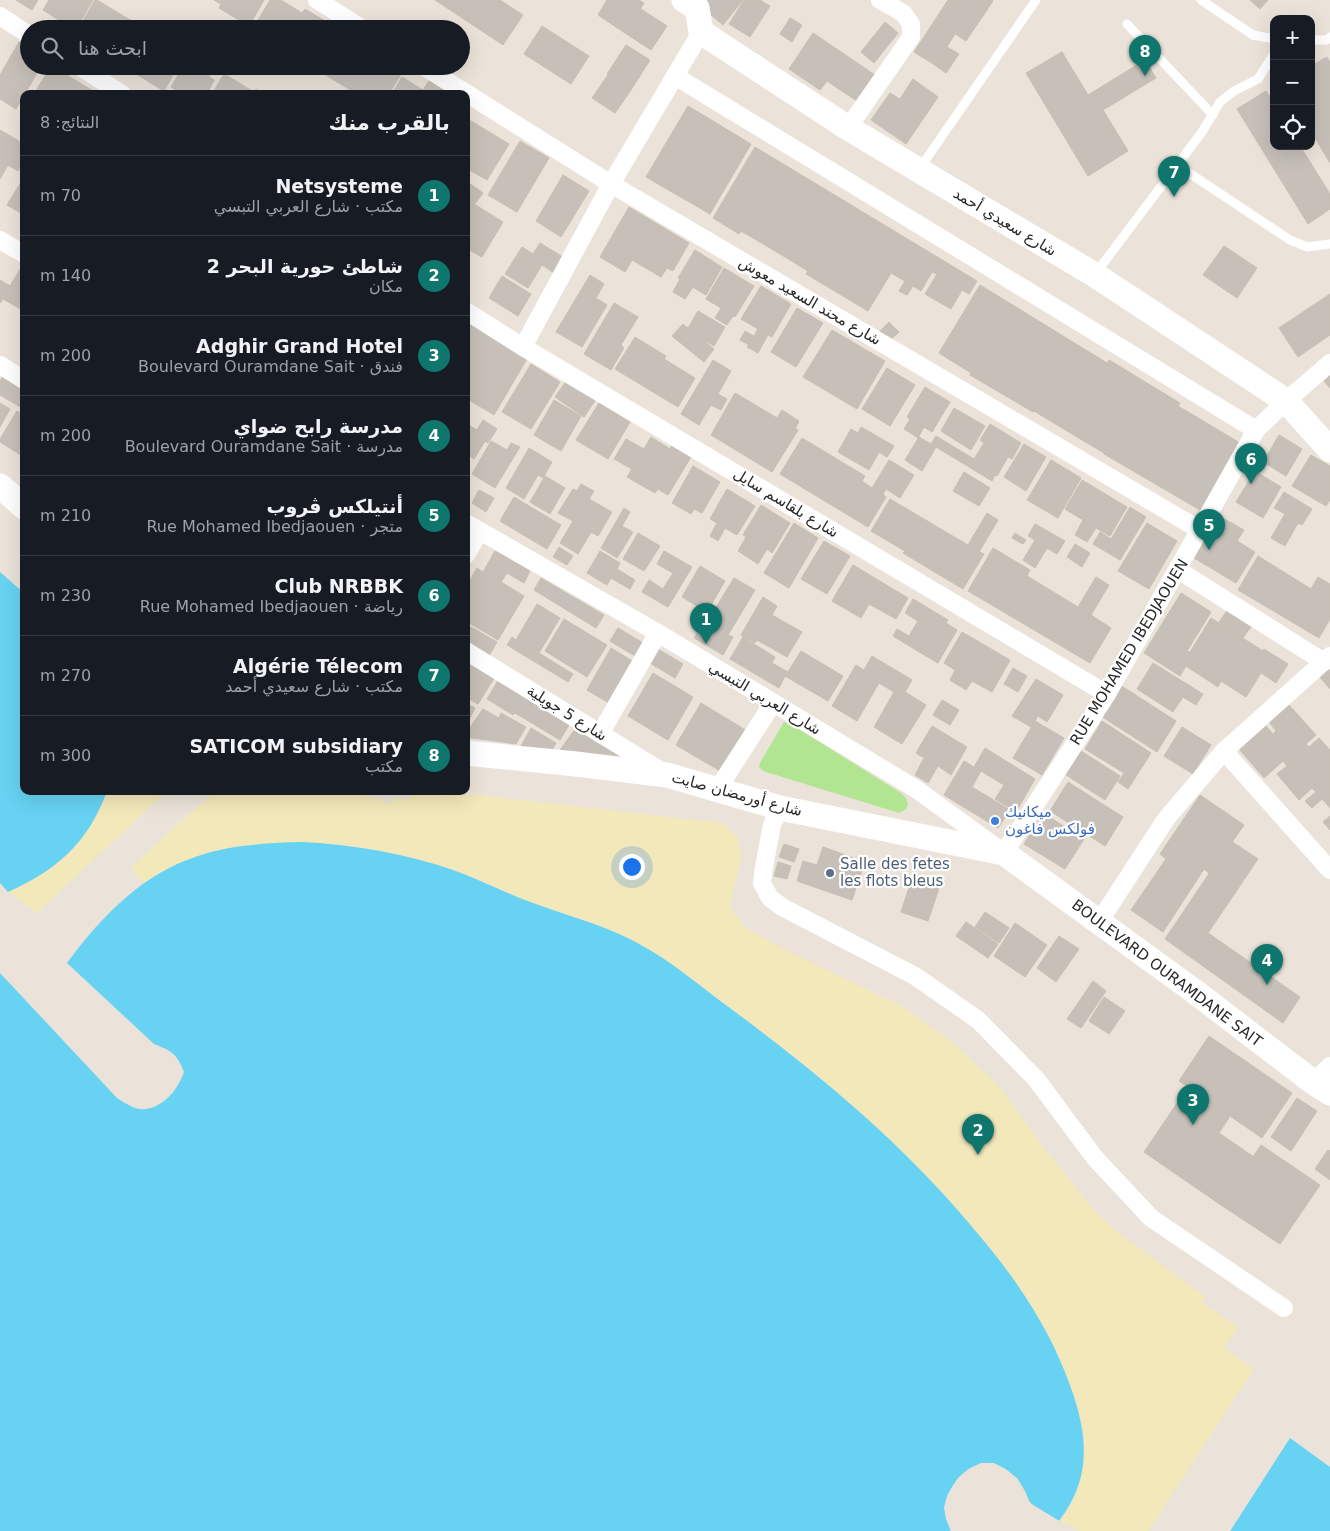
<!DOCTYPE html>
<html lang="ar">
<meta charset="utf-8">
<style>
:root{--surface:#171b24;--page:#242831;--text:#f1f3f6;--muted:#9ea1a6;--line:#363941;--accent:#0f766e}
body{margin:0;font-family:"DejaVu Sans",Vazirmatn,sans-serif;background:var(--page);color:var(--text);direction:rtl}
.controls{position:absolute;right:15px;top:15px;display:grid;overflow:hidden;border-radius:10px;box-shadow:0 5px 20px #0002}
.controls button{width:45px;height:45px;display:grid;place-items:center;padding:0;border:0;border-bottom:1px solid var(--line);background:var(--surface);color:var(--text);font:25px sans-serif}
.you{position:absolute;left:631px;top:866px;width:18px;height:18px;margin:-12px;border:4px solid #fff;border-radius:50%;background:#1a73e8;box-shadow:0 0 0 8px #1a73e833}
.badge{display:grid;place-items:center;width:32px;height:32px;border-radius:50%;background:var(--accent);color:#fff;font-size:16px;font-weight:700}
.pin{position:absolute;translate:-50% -41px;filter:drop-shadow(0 1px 2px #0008)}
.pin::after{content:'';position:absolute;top:26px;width:18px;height:15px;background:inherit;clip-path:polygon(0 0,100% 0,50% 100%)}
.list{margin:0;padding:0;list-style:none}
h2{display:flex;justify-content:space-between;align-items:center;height:65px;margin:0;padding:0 20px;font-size:21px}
h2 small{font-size:16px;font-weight:400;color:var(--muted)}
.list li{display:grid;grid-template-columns:32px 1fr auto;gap:15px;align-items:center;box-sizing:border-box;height:80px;padding:0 20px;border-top:1px solid var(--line)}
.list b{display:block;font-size:19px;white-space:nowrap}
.list p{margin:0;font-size:16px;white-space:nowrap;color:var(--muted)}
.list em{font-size:16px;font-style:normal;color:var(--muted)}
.icon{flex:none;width:28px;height:28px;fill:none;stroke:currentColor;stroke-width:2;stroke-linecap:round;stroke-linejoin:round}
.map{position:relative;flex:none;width:1330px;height:1531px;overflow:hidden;direction:ltr}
.search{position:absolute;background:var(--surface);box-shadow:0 5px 20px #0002;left:20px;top:20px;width:450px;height:55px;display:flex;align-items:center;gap:12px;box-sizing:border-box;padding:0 18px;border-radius:28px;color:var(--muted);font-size:19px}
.panel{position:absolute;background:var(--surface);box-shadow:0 5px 20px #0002;left:20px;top:90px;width:450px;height:705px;border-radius:10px;direction:rtl}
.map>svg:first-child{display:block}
.green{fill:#b1e592}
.sand{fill:#f2e8ba}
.water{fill:#67d2f2}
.pier{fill:#ebe3d9}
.building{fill:#c6c0b9;stroke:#c6bfb3}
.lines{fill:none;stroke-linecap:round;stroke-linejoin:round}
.lane{stroke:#fff;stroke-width:9}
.street{stroke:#fff;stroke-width:18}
.secondary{stroke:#fff;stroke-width:25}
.shop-dot{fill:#3f7fe0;stroke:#fff;stroke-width:2}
.service-dot{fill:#5c6f8a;stroke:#fff;stroke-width:2}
.labels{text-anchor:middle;stroke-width:4.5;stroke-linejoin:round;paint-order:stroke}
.street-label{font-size:15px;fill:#282828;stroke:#fff}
.shop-label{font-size:15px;fill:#366cbe;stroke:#fff;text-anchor:start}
.service-label{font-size:15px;fill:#4e5e75;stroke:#fff;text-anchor:start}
</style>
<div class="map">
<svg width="1330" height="1531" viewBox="0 0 1330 1531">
<rect width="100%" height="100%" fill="#ebe3d9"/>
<polygon class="green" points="784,722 792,725 901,793 906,798 908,804 906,809 899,813 763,771 759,767 760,763"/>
<g class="sand">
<path d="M107,791H167L37,913L8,892C57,870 88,843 107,791Z"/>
<path d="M215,791H365L367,797L381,798L382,801L387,804L392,802L393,798L410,799L411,791L450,792L723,823L737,837L742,856L730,904L736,916L747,929L774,944L903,1007L952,1042L998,1085L1041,1144L1092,1208L1116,1231L1205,1297L1202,1303L1238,1327L1224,1348L1254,1369L1148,1531H1080L1059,1521C1063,1516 1068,1511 1070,1505C1074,1496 1075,1484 1078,1474C1080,1465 1083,1457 1084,1448C1086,1429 1076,1404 1070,1385C1051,1330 1017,1281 980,1236C906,1146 816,1071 722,1002C696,983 670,962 642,946C609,926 570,917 534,904C505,893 479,878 450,869C380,846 306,835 233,848C218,851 203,854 189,859C173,865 157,874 143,883L131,867Z"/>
</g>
<g class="water">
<path d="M0,572L24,593V791H107C88,843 57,870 8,892L0,883Z"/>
<path d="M303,842C354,845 404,853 453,870C481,880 507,894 536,904C571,917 608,926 641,945C669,960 694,981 719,1000C813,1069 904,1143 978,1234C1017,1280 1051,1330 1071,1388C1088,1436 1092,1478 1059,1521C1052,1516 1034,1509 1030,1502C1025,1496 1023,1486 1017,1479C997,1456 970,1459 954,1484C942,1502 943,1512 951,1531H0V973L117,1098C125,1103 136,1111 146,1109C165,1106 178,1089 184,1072C177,1054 172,1051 154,1044L67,963C98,921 137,879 187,860C223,845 265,843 303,842Z"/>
<polygon points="1290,1438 1330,1467 1330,1531 1230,1531"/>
</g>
<g class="pier">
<polygon points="1291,1435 1230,1531 1227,1531 1288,1436"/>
<polygon points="981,1463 994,1463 1005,1469 1017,1478 1025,1491 1030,1503 1061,1522 1058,1523 1028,1505 1023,1492 1015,1480 1004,1471 993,1465 982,1466 972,1470 960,1480 950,1495 947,1507 949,1518 954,1531 951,1531 946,1519 944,1507 948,1494 958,1478 971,1468"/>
</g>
<g class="building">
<polygon points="16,0 38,0 32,10"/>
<polygon points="49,0 93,0 76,29 73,29 43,10"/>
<polygon points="95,0 97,0 145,29 78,29"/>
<polygon points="214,0 264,0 249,26 219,8 221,4"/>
<polygon points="270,0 281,0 302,13 305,9 332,25 330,29 260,29 255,25"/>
<polygon points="435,0 500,0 523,15 503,45"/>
<polygon points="607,0 639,0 644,3 625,33 598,15"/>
<polygon points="693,0 743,0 723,25"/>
<polygon points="744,0 760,0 770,6 750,37 729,24"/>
<polygon points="948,0 991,0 993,1 966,41 935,20"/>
<polygon points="1250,0 1268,0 1260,9"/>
<polygon points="641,9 667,26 651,50 625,33"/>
<polygon points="790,18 802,25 792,42 780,34"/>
<polygon points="935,20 955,34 935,65 914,52"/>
<polygon points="885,22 898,33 874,63 861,52"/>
<polygon points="542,26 589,56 571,84 524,54"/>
<polygon points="813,33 875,75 857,101 827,81 820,90 789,69"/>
<polygon points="19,42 29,48 29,66 41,66 25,94 24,94 16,109 0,99 0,75"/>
<polygon points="626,45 650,60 631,90 607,74"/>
<polygon points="947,47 959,54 946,73 935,65"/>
<polygon points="1062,52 1088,95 1145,60 1156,78 1103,110 1128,151 1088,176 1026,73"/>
<polygon points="1327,57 1330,63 1330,163 1311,131 1311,66"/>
<polygon points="51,66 52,66 98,94 34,94"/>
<polygon points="123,66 178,66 164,91"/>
<polygon points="183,66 208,66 213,69 209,77 214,80 207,94 182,94 171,87"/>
<polygon points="315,66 394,66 403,71 389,94 357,94 314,68"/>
<polygon points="224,74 254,92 256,89 264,94 212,94"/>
<polygon points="608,75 631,90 615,113 592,98"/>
<polygon points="402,77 423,90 429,81 450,94 392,94"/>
<polygon points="913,79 938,97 906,144 871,120 890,93 900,99"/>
<polygon points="1266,91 1274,103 1274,146 1300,146 1330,194 1330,209 1308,224 1237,109"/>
<polygon points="688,106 751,144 710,214 646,177"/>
<polygon points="466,118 509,144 487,180 466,168"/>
<polygon points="0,130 24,144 24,162 18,171 8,165 0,179"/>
<polygon points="520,141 549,158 517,212 488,195"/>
<polygon points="755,147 977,281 969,294 962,290 951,309 925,294 937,274 932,272 921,291 913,286 907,295 899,291 905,281 891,273 868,311 806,274 808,271 775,251 741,231 739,234 713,218"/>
<polygon points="563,175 589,191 561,237 536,221"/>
<polygon points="24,177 24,215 7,205"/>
<polygon points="466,181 483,193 474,205 466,200"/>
<polygon points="466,199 503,222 482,257 466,248"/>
<polygon points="629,207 689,243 673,271 667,268 661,277 632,260 625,272 600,257"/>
<polygon points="540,243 563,257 554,273 542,265 528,288 505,274 522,247 533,254"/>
<polygon points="1224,246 1257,268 1237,298 1203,275"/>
<polygon points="695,250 722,267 706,295 693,287 685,299 673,292 680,279 678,278"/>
<polygon points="22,266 24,267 24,311 3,299 0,303 0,280 10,286"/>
<polygon points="724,268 754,286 735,317 733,316 727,325 715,318 721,308 706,299"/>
<polygon points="590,275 604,284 596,298 607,305 582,347 556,332"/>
<polygon points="502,276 531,294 518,316 489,298"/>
<polygon points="980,285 1107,363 1067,431 1034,411 1033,412 970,375 971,373 939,353"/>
<polygon points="761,286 791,304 772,337 768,335 758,353 747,347 749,345 740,340 745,331 754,336 758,329 741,319"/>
<polygon points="1330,294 1330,335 1298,357 1279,328"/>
<polygon points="614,303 638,317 621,345 624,348 611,370 584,354"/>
<polygon points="797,308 823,323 796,367 771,352"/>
<polygon points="698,311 725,327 714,346 687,330"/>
<polygon points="466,318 528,357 494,415 466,398 466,385 470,380 466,378"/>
<polygon points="889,322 899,332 889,341 879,332"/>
<polygon points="683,324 714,349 704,362 672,336"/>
<polygon points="832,330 885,361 857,409 803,377"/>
<polygon points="635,337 666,356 664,359 695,378 678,407 615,369"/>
<polygon points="713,360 731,371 718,394 727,399 721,410 711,405 699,425 681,414"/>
<polygon points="1109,360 1180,403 1178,406 1240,443 1200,510 1104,454 1104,453 1067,431"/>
<polygon points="531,364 560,382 531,429 502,412"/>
<polygon points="887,368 915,385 890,426 862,409"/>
<polygon points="5,373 24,384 24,409 0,395 0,381"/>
<polygon points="1330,375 1330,388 1324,381"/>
<polygon points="569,377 598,396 584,417 555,397"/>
<polygon points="925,387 950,402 932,432 924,427 918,438 904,429 910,419 907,417"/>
<polygon points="735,393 777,418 782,410 799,421 795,429 798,430 772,472 711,435"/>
<polygon points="554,400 581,416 561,451 534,435"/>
<polygon points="0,403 10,409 0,427"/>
<polygon points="599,403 630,422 608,459 576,440"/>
<polygon points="954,408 985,426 971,450 941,431"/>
<polygon points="17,411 24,415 24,457 0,442 0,439"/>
<polygon points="483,420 497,429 488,443 485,441 474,459 470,456 466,462 466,424 477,430"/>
<polygon points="990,424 1021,443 1012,459 1008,457 997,476 995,475 992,481 936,447 922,471 905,460 919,437 931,444 936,436 974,459 984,443 980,440"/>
<polygon points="861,427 894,446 887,457 879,452 869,470 838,452 851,429 858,433"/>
<polygon points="1279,435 1302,449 1286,476 1263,462"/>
<polygon points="651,437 670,449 672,445 691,457 668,495 658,489 655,493 627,477 632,469 614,459 626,439 644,449"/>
<polygon points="802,438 865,476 862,481 872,488 889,460 914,475 900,498 886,489 883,494 886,497 868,527 780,474"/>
<polygon points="491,441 507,450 511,443 520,447 495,488 472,474"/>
<polygon points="1024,444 1046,457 1026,491 1004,477"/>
<polygon points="529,448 552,462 543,478 538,475 524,499 506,488"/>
<polygon points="1311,455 1330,466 1330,500 1326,506 1292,486"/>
<polygon points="1051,460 1081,478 1058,518 1027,500"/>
<polygon points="693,466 720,482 702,513 694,509 691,514 672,503"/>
<polygon points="1255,471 1281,487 1263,518 1236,502"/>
<polygon points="964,472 990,488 979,506 953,491"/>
<polygon points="545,476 565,488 550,514 530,502"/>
<polygon points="1082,480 1127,507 1110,536 1096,528 1087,542 1075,535 1083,520 1065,509"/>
<polygon points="581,484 594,491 589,499 612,512 598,536 591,532 578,554 560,543 573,521 558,513 573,489 577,491"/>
<polygon points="727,489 755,506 737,535 725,528 718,541 710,536 717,523 710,519"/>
<polygon points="479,490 494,498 486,512 472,503"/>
<polygon points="1284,492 1312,509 1302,525 1298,523 1285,546 1271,538 1285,514 1274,508"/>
<polygon points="514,497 561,525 547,549 500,521"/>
<polygon points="890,499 968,545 987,513 998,520 979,552 984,554 963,589 903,553 905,551 871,531"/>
<polygon points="761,505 790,523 772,553 767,549 758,564 738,551 746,537 743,535"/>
<polygon points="1130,507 1146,517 1120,560 1093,544 1100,532 1111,539"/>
<polygon points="624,508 630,512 622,526 633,532 617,558 601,548"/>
<polygon points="1219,516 1244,530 1237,541 1255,552 1236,583 1194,558"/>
<polygon points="794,523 818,538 789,588 764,573"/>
<polygon points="1147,523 1177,541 1149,589 1118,571"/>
<polygon points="1035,524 1065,541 1057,554 1047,548 1035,568 1023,560 1035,540 1028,536"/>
<polygon points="638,533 660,546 644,571 623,559"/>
<polygon points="1015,533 1026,540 1023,544 1012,538"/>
<polygon points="824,541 850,556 827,594 801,579"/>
<polygon points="1075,544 1090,553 1082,567 1067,557"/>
<polygon points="559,547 573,556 567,565 553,557"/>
<polygon points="993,548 1030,570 1027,576 1078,607 1096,577 1109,585 1091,615 1111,628 1090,663 968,591"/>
<polygon points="495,551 530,571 524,583 507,573 501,582 524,596 498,640 466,621 466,587 477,568 483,572"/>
<polygon points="600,551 620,563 617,569 635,580 630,589 611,578 607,585 587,573"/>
<polygon points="664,551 692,567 668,607 642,592 649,580 663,589 673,573 657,564"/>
<polygon points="1258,556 1311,589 1318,577 1330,584 1330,619 1319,638 1238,590"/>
<polygon points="853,565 908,598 896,619 869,604 861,618 832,601"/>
<polygon points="700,566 725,581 707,612 682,597"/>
<polygon points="541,578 604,615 596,628 534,590"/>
<polygon points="734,578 755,590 728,635 733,637 723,655 694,638 705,621 707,622"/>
<polygon points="1181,593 1211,612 1187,651 1190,652 1211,618 1263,651 1264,649 1288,664 1276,683 1261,673 1246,697 1221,681 1218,687 1186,666 1180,676 1144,653"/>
<polygon points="763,597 777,606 772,615 802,632 787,657 757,640 755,643 741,635"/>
<polygon points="913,599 948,620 926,656 893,636 897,629 909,636 918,621 905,613"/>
<polygon points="537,604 560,618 539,653 573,674 568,682 507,645 512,637 516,640"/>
<polygon points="1229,608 1253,624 1242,639 1219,622"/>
<polygon points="564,619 607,645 587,677 545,651"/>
<polygon points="946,623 957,630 938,663 926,656"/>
<polygon points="471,627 497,642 486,661 466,649 466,634"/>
<polygon points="618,628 643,643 635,656 610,641"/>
<polygon points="962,632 1010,660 992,692 972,681 966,690 950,680 955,670 944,663"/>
<polygon points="743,637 775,657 772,663 788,672 801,651 843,676 828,701 785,676 779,688 730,659"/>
<polygon points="611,648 634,662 609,703 587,690"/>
<polygon points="658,649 683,664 675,678 650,663"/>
<polygon points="872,656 912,680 905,692 926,705 902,744 874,727 894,692 879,683 857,721 832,706 856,665 864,670"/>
<polygon points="466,658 496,675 478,704 466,697 466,690 470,683 466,680"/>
<polygon points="1153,663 1203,694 1196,705 1183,697 1173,712 1137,689"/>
<polygon points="1330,667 1330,689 1319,676"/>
<polygon points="1013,668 1027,676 1018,692 1004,684"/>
<polygon points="653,673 693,697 668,740 628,716"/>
<polygon points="500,677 572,720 560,740 515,713 513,715 487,699"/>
<polygon points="1036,679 1063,695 1047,722 1038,716 1031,727 1012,716"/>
<polygon points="1120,685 1176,721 1157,752 1101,716"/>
<polygon points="942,700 959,710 950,725 933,715"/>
<polygon points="466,703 475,708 466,726"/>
<polygon points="701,703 747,731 722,772 676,745"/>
<polygon points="1289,705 1316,735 1306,744 1309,747 1319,738 1330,750 1330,808 1322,799 1312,808 1305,801 1316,792 1312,788 1299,800 1277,774 1287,766 1283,761 1264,778 1234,743 1261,720 1273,734 1276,731 1269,722"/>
<polygon points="483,709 499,718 501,713 526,727 516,744 466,737 466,733"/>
<polygon points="1035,721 1064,738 1042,775 1013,758"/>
<polygon points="1102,721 1151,753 1128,789 1118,782 1124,773 1085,749"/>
<polygon points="578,725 627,755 623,760 560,750"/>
<polygon points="932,726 967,747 951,775 938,766 928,783 915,775 924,758 916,753"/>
<polygon points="1182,727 1211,745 1193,774 1164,756"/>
<polygon points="531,728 556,743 551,752 521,746"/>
<polygon points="985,748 1035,779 1016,812 995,799 1004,785 981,771 972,787 1010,810 998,828 944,795 964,761 974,767"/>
<polygon points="1081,751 1120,776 1105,800 1066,775"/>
<polygon points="1068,782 1123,817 1105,846 1050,811"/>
<polygon points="1200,795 1244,825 1210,874 1204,869 1163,932 1131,910 1166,859 1160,854"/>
<polygon points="1043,813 1084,839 1065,869 1024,844"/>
<polygon points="1330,816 1330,830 1323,822"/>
<polygon points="1231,841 1258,859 1208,933 1300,997 1283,1023 1165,939"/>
<polygon points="784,844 799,849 794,862 779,857"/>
<polygon points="823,847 865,862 852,900 797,881 803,861 817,865"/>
<polygon points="778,862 791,866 787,879 774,876"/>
<polygon points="912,879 939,888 928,921 901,912"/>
<polygon points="985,912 1009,928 999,943 975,927"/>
<polygon points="966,922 998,944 988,958 956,936"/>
<polygon points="1015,923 1047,945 1025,977 994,956"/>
<polygon points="1059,936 1079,949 1056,982 1037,968"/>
<polygon points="1093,981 1106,991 1081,1028 1067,1019"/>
<polygon points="1104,997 1125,1011 1109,1034 1089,1021"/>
<polygon points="1209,1036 1292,1093 1262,1138 1230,1116 1219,1133 1254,1157 1221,1205 1144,1152 1188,1087 1179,1081"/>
<polygon points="1297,1098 1317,1111 1291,1151 1271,1137"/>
<polygon points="1261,1145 1320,1185 1280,1244 1221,1205"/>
<polygon points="1328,1150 1330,1151 1330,1180 1315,1169"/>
</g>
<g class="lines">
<g class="lane">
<polyline points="1201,0 1253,35 1274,39"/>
<polyline points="1127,24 1213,115"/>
<polyline points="1311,40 1327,40 1330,37"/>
<polyline points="1177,165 1290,240 1307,247 1330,244"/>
<polyline points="920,168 1036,0"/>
<polyline points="1096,273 1202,132 1220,102 1234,91 1258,79 1274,54"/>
</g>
<g class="street">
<polyline points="317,0 363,29"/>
<polyline points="0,16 29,35"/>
<polyline points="79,66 122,94"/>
<polyline points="423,66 611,184 1200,530"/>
<polyline points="675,76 1256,430"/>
<polyline points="848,128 911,37 911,24 903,13 880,0"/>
<polyline points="0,240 24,254"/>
<polyline points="466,311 523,347 1107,694"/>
<polyline points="523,347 611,184 701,32"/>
<polyline points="0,365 24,380"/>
<polyline points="466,523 658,633 916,789 1004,853 1107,694 1256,430 1286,401 1330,363"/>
<polyline points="466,555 480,531"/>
<polyline points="1178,570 1324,662"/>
<polyline points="466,651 661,771"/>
<polyline points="600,734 658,633"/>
<polyline points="1224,751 1330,870"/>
<polyline points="717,790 773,703"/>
<polyline points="780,808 772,825 764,867 762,883 770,898 782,907 915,976 978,1020 1036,1079 1095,1158 1151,1218 1284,1308"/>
<polyline points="1099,922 1166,819 1224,751 1330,656"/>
<polyline points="1313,1082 1330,1066"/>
</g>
<g class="secondary">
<polyline points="684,0 697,8 701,32 848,128 1095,275 1286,401 1330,450"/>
<polyline points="0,486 24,507"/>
<polyline points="466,753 576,764 667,775 780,808 1004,853 1194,991 1313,1082 1330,1093"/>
</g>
</g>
<circle class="shop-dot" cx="995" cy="821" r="5"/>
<circle class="service-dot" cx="830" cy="873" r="5"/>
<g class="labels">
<g class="street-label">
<text transform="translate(1005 222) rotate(31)" y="5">شارع سعيدي أحمد</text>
<text transform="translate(810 301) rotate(30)" y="5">شارع محند السعيد معوش</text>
<text transform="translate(786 503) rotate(31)" y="5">شارع بلقاسم سايل</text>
<text transform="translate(1129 652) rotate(-59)" y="5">RUE MOHAMED IBEDJAOUEN</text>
<text transform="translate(765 698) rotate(31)" y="5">شارع العربي التبسي</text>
<text transform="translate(567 713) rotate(32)" y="5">شارع 5 جويلية</text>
<text transform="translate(737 794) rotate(15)" y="5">شارع أورمضان صايت</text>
<text transform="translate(1167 973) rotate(37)" y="5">BOULEVARD OURAMDANE SAIT</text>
</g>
<g class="shop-label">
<text x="1005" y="817">ميكانيك<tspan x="1005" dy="17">فولكس فاغون</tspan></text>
</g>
<g class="service-label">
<text x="840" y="869">Salle des fetes<tspan x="840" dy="17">les flots bleus</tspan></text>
</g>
</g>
</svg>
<div class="controls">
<button>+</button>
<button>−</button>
<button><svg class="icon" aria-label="locate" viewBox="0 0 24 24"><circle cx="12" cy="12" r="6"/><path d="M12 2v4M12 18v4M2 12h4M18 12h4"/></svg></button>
</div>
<div class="you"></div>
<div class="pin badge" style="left:706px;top:644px">1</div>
<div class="pin badge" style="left:978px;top:1155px">2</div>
<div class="pin badge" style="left:1193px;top:1125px">3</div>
<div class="pin badge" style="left:1267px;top:985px">4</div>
<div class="pin badge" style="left:1209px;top:550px">5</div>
<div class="pin badge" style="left:1251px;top:484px">6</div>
<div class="pin badge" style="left:1174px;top:197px">7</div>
<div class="pin badge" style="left:1145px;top:76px">8</div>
<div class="search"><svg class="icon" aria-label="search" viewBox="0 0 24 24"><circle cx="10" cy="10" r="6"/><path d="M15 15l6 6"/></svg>ابحث هنا</div>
<section class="panel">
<h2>بالقرب منك<small>النتائج: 8</small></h2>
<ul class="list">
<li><span class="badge">1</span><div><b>Netsysteme</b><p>مكتب · شارع العربي التبسي</p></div><em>70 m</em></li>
<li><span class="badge">2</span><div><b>شاطئ حورية البحر 2</b><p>مكان</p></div><em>140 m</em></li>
<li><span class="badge">3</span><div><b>Adghir Grand Hotel</b><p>فندق · Boulevard Ouramdane Sait</p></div><em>200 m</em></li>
<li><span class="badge">4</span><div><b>مدرسة رابح ضواي</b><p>مدرسة · Boulevard Ouramdane Sait</p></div><em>200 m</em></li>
<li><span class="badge">5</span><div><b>أنتيلكس ڨروب</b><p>متجر · Rue Mohamed Ibedjaouen</p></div><em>210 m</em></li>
<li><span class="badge">6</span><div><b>Club NRBBK</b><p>رياضة · Rue Mohamed Ibedjaouen</p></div><em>230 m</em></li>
<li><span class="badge">7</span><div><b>Algérie Télecom</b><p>مكتب · شارع سعيدي أحمد</p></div><em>270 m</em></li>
<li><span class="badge">8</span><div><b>SATICOM subsidiary</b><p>مكتب</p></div><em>300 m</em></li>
</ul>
</section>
</div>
